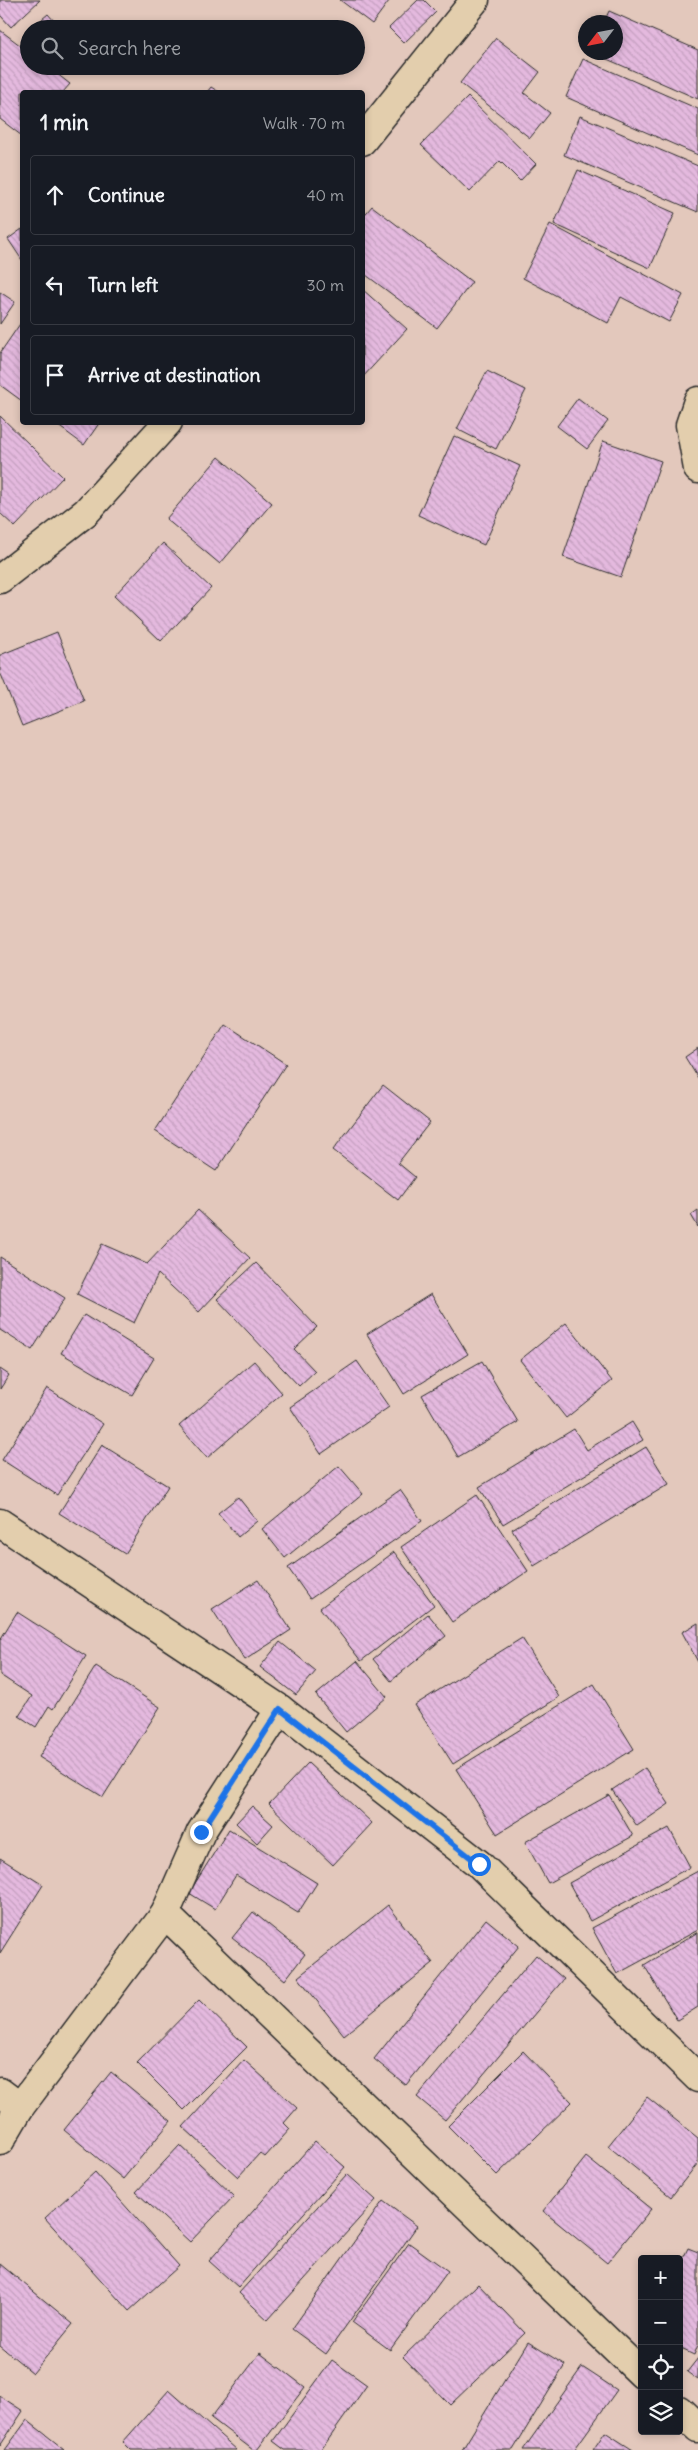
<!DOCTYPE html>
<meta charset="utf-8">
<style>
:root{--surface:#171b24;--page:#242831;--text:#f1f3f6;--muted:#9ea1a6;--line:#363941}
body{margin:0;font-family:Delius,sans-serif;background:var(--page);color:var(--text)}
.controls{position:absolute;right:15px;bottom:15px;display:grid;overflow:hidden;border-radius:5px;box-shadow:0 2px 8px #0003}
.controls button{width:45px;height:45px;display:grid;place-items:center;padding:0;border:0;border-bottom:1px solid var(--line);background:var(--surface);color:var(--text);font:25px sans-serif}
.compass{position:absolute;left:578px;top:15px;width:45px;height:45px;border-radius:50%;background:var(--surface);box-shadow:0 2px 8px #0003;rotate:238deg}
.stop{position:absolute;width:15px;height:15px;margin:-11px;border:4px solid #1a73e8;border-radius:50%;background:#fff}
.stop.end{background:#1a73e8;border-color:#fff;box-shadow:0 1px 5px #0008}
.list{margin:0;padding:0;list-style:none}
h2{display:flex;justify-content:space-between;align-items:center;height:65px;margin:0;padding:0 20px;font-size:21px}
h2 small{font-size:16px;font-weight:400;color:var(--muted)}
.list li{display:grid;grid-template-columns:32px 1fr auto;gap:15px;align-items:center;box-sizing:border-box;height:80px;margin:0 10px 10px;padding:0 10px;border:1px solid var(--line);border-radius:5px}
.list b{display:block;font-size:19px;white-space:nowrap}
.list em{font-size:16px;font-style:normal;color:var(--muted)}
.icon{flex:none;width:28px;height:28px;fill:none;stroke:currentColor;stroke-width:2;stroke-linecap:round;stroke-linejoin:round}
.map{position:relative;flex:none;width:698px;height:2450px;overflow:hidden}
.search{position:absolute;background:var(--surface);box-shadow:0 2px 8px #0003;left:20px;top:20px;width:345px;height:55px;display:flex;align-items:center;gap:12px;box-sizing:border-box;padding:0 18px;border-radius:28px;color:var(--muted);font-size:19px}
.panel{position:absolute;background:var(--surface);box-shadow:0 2px 8px #0003;left:20px;top:90px;width:345px;height:335px;border-radius:5px}
.map>svg:first-child{display:block}
.building{fill:url(#building-back-hatch);stroke:#2b2b2b}
.lines{fill:none;stroke-linecap:round;stroke-linejoin:round}
.street-casing{stroke:#2b2b2b;stroke-width:31}
.street{stroke:#e3cead;stroke-width:28}
.route{stroke:#1a73e8;stroke-width:6}
</style>
<div class="map">
<svg width="698" height="2450" viewBox="0 0 698 2450">
<defs>
<pattern id="building-back-hatch" width="6" height="6" patternUnits="userSpaceOnUse" patternTransform="scale(1.25)"><rect width="6" height="6" fill="#e4b9de"/><path d="M-1 5l2 2M0 0l6 6M5-1l2 2" fill="none" stroke="#c49fbf"/></pattern>
</defs>
<rect width="100%" height="100%" fill="#e3c8bc"/>
<filter id="ink" filterUnits="userSpaceOnUse"><feTurbulence type="fractalNoise" baseFrequency=".02" numOctaves="2"/><feDisplacementMap in="SourceGraphic" scale="10" xChannelSelector="R" yChannelSelector="G"/><feConvolveMatrix kernelMatrix="1 2 1 2 8 2 1 2 1" color-interpolation-filters="sRGB"/></filter>
<g filter="url(#ink)">
<g class="building">
<polygon points="0,0 40,0 11,27 0,15"/>
<polygon points="340,0 387,0 389,1 372,24"/>
<polygon points="418,0 424,0 436,12 404,43 389,28"/>
<polygon points="609,11 698,50 698,99 591,52 616,52 616,22 604,22"/>
<polygon points="48,14 61,29 30,29"/>
<polygon points="0,30 29,52 29,66 47,66 70,84 63,92 22,92 22,136 0,119"/>
<polygon points="496,38 540,72 524,93 550,113 530,138 460,83"/>
<polygon points="583,59 698,109 698,155 566,97"/>
<polygon points="211,87 219,92 207,92"/>
<polygon points="468,97 536,164 520,181 500,161 470,192 421,145"/>
<polygon points="580,116 698,166 698,212 564,155"/>
<polygon points="578,170 675,213 650,268 554,224"/>
<polygon points="372,206 472,282 437,328 362,272 362,218"/>
<polygon points="550,224 683,295 669,322 621,297 608,323 523,278"/>
<polygon points="22,229 22,260 8,239"/>
<polygon points="362,289 407,329 362,378"/>
<polygon points="0,292 15,302 0,324"/>
<polygon points="22,321 22,401 0,385 0,353"/>
<polygon points="487,371 526,390 496,449 457,429"/>
<polygon points="578,398 608,421 587,449 557,426"/>
<polygon points="0,416 63,477 15,527 0,513"/>
<polygon points="53,422 100,422 84,445"/>
<polygon points="454,436 520,466 484,545 418,515"/>
<polygon points="603,441 661,461 621,577 563,557"/>
<polygon points="219,457 272,503 220,564 166,519"/>
<polygon points="163,543 211,588 161,641 114,596"/>
<polygon points="57,632 84,701 22,726 0,672 0,655"/>
<polygon points="225,1024 286,1064 216,1171 155,1131"/>
<polygon points="698,1048 698,1078 685,1057"/>
<polygon points="383,1085 430,1122 398,1163 415,1177 398,1200 333,1150"/>
<polygon points="198,1210 250,1258 199,1312 158,1274 134,1323 77,1294 102,1244 147,1264"/>
<polygon points="698,1210 698,1227 691,1215"/>
<polygon points="0,1257 65,1298 32,1350 0,1330"/>
<polygon points="256,1263 317,1327 294,1349 315,1371 299,1386 217,1299"/>
<polygon points="431,1294 468,1354 404,1394 367,1334"/>
<polygon points="84,1315 154,1358 132,1395 61,1353"/>
<polygon points="566,1323 612,1381 566,1418 520,1360"/>
<polygon points="254,1361 282,1393 207,1458 179,1426"/>
<polygon points="357,1361 389,1407 321,1454 290,1407"/>
<polygon points="482,1361 518,1422 458,1457 422,1395"/>
<polygon points="0,1369 9,1375 0,1389"/>
<polygon points="47,1388 103,1424 57,1495 2,1460"/>
<polygon points="632,1422 643,1440 503,1524 479,1487 574,1429 587,1450"/>
<polygon points="102,1445 168,1486 125,1554 59,1513"/>
<polygon points="646,1447 669,1484 534,1566 512,1529"/>
<polygon points="339,1466 363,1494 285,1558 262,1529"/>
<polygon points="400,1490 422,1521 310,1599 288,1568"/>
<polygon points="477,1495 528,1571 452,1622 401,1547"/>
<polygon points="238,1497 257,1521 238,1537 218,1513"/>
<polygon points="394,1552 434,1605 361,1661 320,1608"/>
<polygon points="258,1580 291,1630 245,1660 212,1609"/>
<polygon points="17,1612 86,1656 53,1709 49,1706 36,1727 19,1716 32,1696 0,1675 0,1640"/>
<polygon points="428,1614 446,1636 391,1681 373,1659"/>
<polygon points="698,1623 698,1662 682,1632"/>
<polygon points="522,1638 559,1697 453,1764 415,1705"/>
<polygon points="280,1642 316,1671 296,1695 260,1667"/>
<polygon points="357,1661 387,1697 346,1732 316,1695"/>
<polygon points="96,1666 160,1707 103,1797 39,1757"/>
<polygon points="594,1684 634,1749 497,1834 456,1769"/>
<polygon points="308,1763 372,1823 333,1865 269,1804"/>
<polygon points="645,1768 669,1804 637,1826 612,1790"/>
<polygon points="609,1795 633,1836 548,1883 525,1842"/>
<polygon points="252,1806 273,1825 257,1843 236,1823"/>
<polygon points="669,1828 690,1867 590,1921 569,1883"/>
<polygon points="229,1829 317,1883 298,1913 236,1875 215,1909 189,1893"/>
<polygon points="0,1858 43,1885 0,1953"/>
<polygon points="698,1871 698,1930 617,1974 592,1928"/>
<polygon points="388,1905 433,1963 344,2035 298,1977"/>
<polygon points="253,1912 305,1954 285,1980 232,1938"/>
<polygon points="486,1919 519,1946 406,2085 374,2059"/>
<polygon points="698,1932 698,2007 677,2020 644,1965"/>
<polygon points="536,1955 564,1979 445,2120 417,2097"/>
<polygon points="199,2000 247,2047 184,2110 137,2063"/>
<polygon points="523,2051 572,2102 497,2175 448,2126"/>
<polygon points="244,2060 297,2108 284,2123 290,2129 265,2157 260,2153 238,2177 183,2127"/>
<polygon points="111,2072 171,2121 123,2179 64,2130"/>
<polygon points="647,2097 698,2138 698,2163 671,2197 608,2146"/>
<polygon points="315,2141 345,2167 238,2287 209,2261"/>
<polygon points="180,2145 234,2196 190,2242 136,2192"/>
<polygon points="586,2157 651,2209 607,2263 543,2211"/>
<polygon points="95,2172 179,2266 129,2311 45,2218"/>
<polygon points="347,2174 376,2200 268,2320 239,2293"/>
<polygon points="383,2201 417,2226 326,2354 292,2329"/>
<polygon points="409,2243 448,2271 390,2350 352,2322"/>
<polygon points="688,2248 698,2252 698,2345 694,2355 679,2348 679,2267"/>
<polygon points="0,2264 73,2324 33,2373 0,2346"/>
<polygon points="478,2284 525,2333 450,2405 403,2357"/>
<polygon points="528,2342 565,2365 513,2450 462,2450"/>
<polygon points="260,2353 305,2387 257,2450 253,2450 211,2418"/>
<polygon points="698,2358 698,2380 687,2372"/>
<polygon points="332,2360 367,2385 321,2450 285,2450 273,2441"/>
<polygon points="582,2367 617,2390 574,2450 523,2450"/>
<polygon points="169,2390 237,2450 131,2450 123,2442"/>
<polygon points="0,2396 23,2411 0,2446"/>
<polygon points="27,2420 65,2450 5,2450"/>
<polygon points="605,2432 633,2450 593,2450"/>
</g>
<g class="lines">
<defs>
<g id="street">
<polyline points="362,141 475,0"/>
<polyline points="698,401 690,425 698,469"/>
<polyline points="0,579 86,512 168,422"/>
<polyline points="0,1523 280,1709 479,1864 698,2078"/>
<polyline points="165,1914 642,2374"/>
<polyline points="0,2092 20,2107"/>
<polyline points="0,2141 20,2107 165,1914 201,1832 280,1709"/>
<polyline points="679,2410 698,2428"/>
</g>
</defs>
<use href="#street" class="street-casing"/>
<use href="#street" class="street"/>
</g>
</g>
<g class="lines" filter="url(#ink)">
<polyline class="route" points="201,1832 280,1709 479,1864"/>
</g>
</svg>
<div class="controls">
<button>+</button>
<button>−</button>
<button><svg class="icon" aria-label="locate" viewBox="0 0 24 24"><circle cx="12" cy="12" r="6"/><path d="M12 2v4M12 18v4M2 12h4M18 12h4"/></svg></button>
<button><svg class="icon" aria-label="layers" viewBox="0 0 24 24"><path d="M12 4l9 5-9 5-9-5zM3 14l9 5 9-5"/></svg></button>
</div>
<svg class="compass" viewBox="-18 -18 36 36"><path d="M0-13l5 13h-10z" fill="#e53935"/><path d="M0 13l5-13h-10z" fill="#9ea1a6"/></svg>
<div class="stop" style="left:479px;top:1864px"></div>
<div class="stop end" style="left:201px;top:1832px"></div>
<div class="search"><svg class="icon" aria-label="search" viewBox="0 0 24 24"><circle cx="10" cy="10" r="6"/><path d="M15 15l6 6"/></svg>Search here</div>
<section class="panel">
<h2>1 min<small>Walk · 70 m</small></h2>
<ul class="list">
<li><svg class="icon" aria-label="ahead" viewBox="0 0 24 24"><path d="M12 20V5M6 11l6-6 6 6"/></svg><div><b>Continue</b></div><em>40 m</em></li>
<li><svg class="icon" aria-label="left" viewBox="0 0 24 24"><path d="M17 20v-9H6M10 6l-5 5 5 5"/></svg><div><b>Turn left</b></div><em>30 m</em></li>
<li><svg class="icon" aria-label="arrive" viewBox="0 0 24 24"><path d="M6 21V4h12l-3 4 3 4H6"/></svg><div><b>Arrive at destination</b></div></li>
</ul>
</section>
</div>
